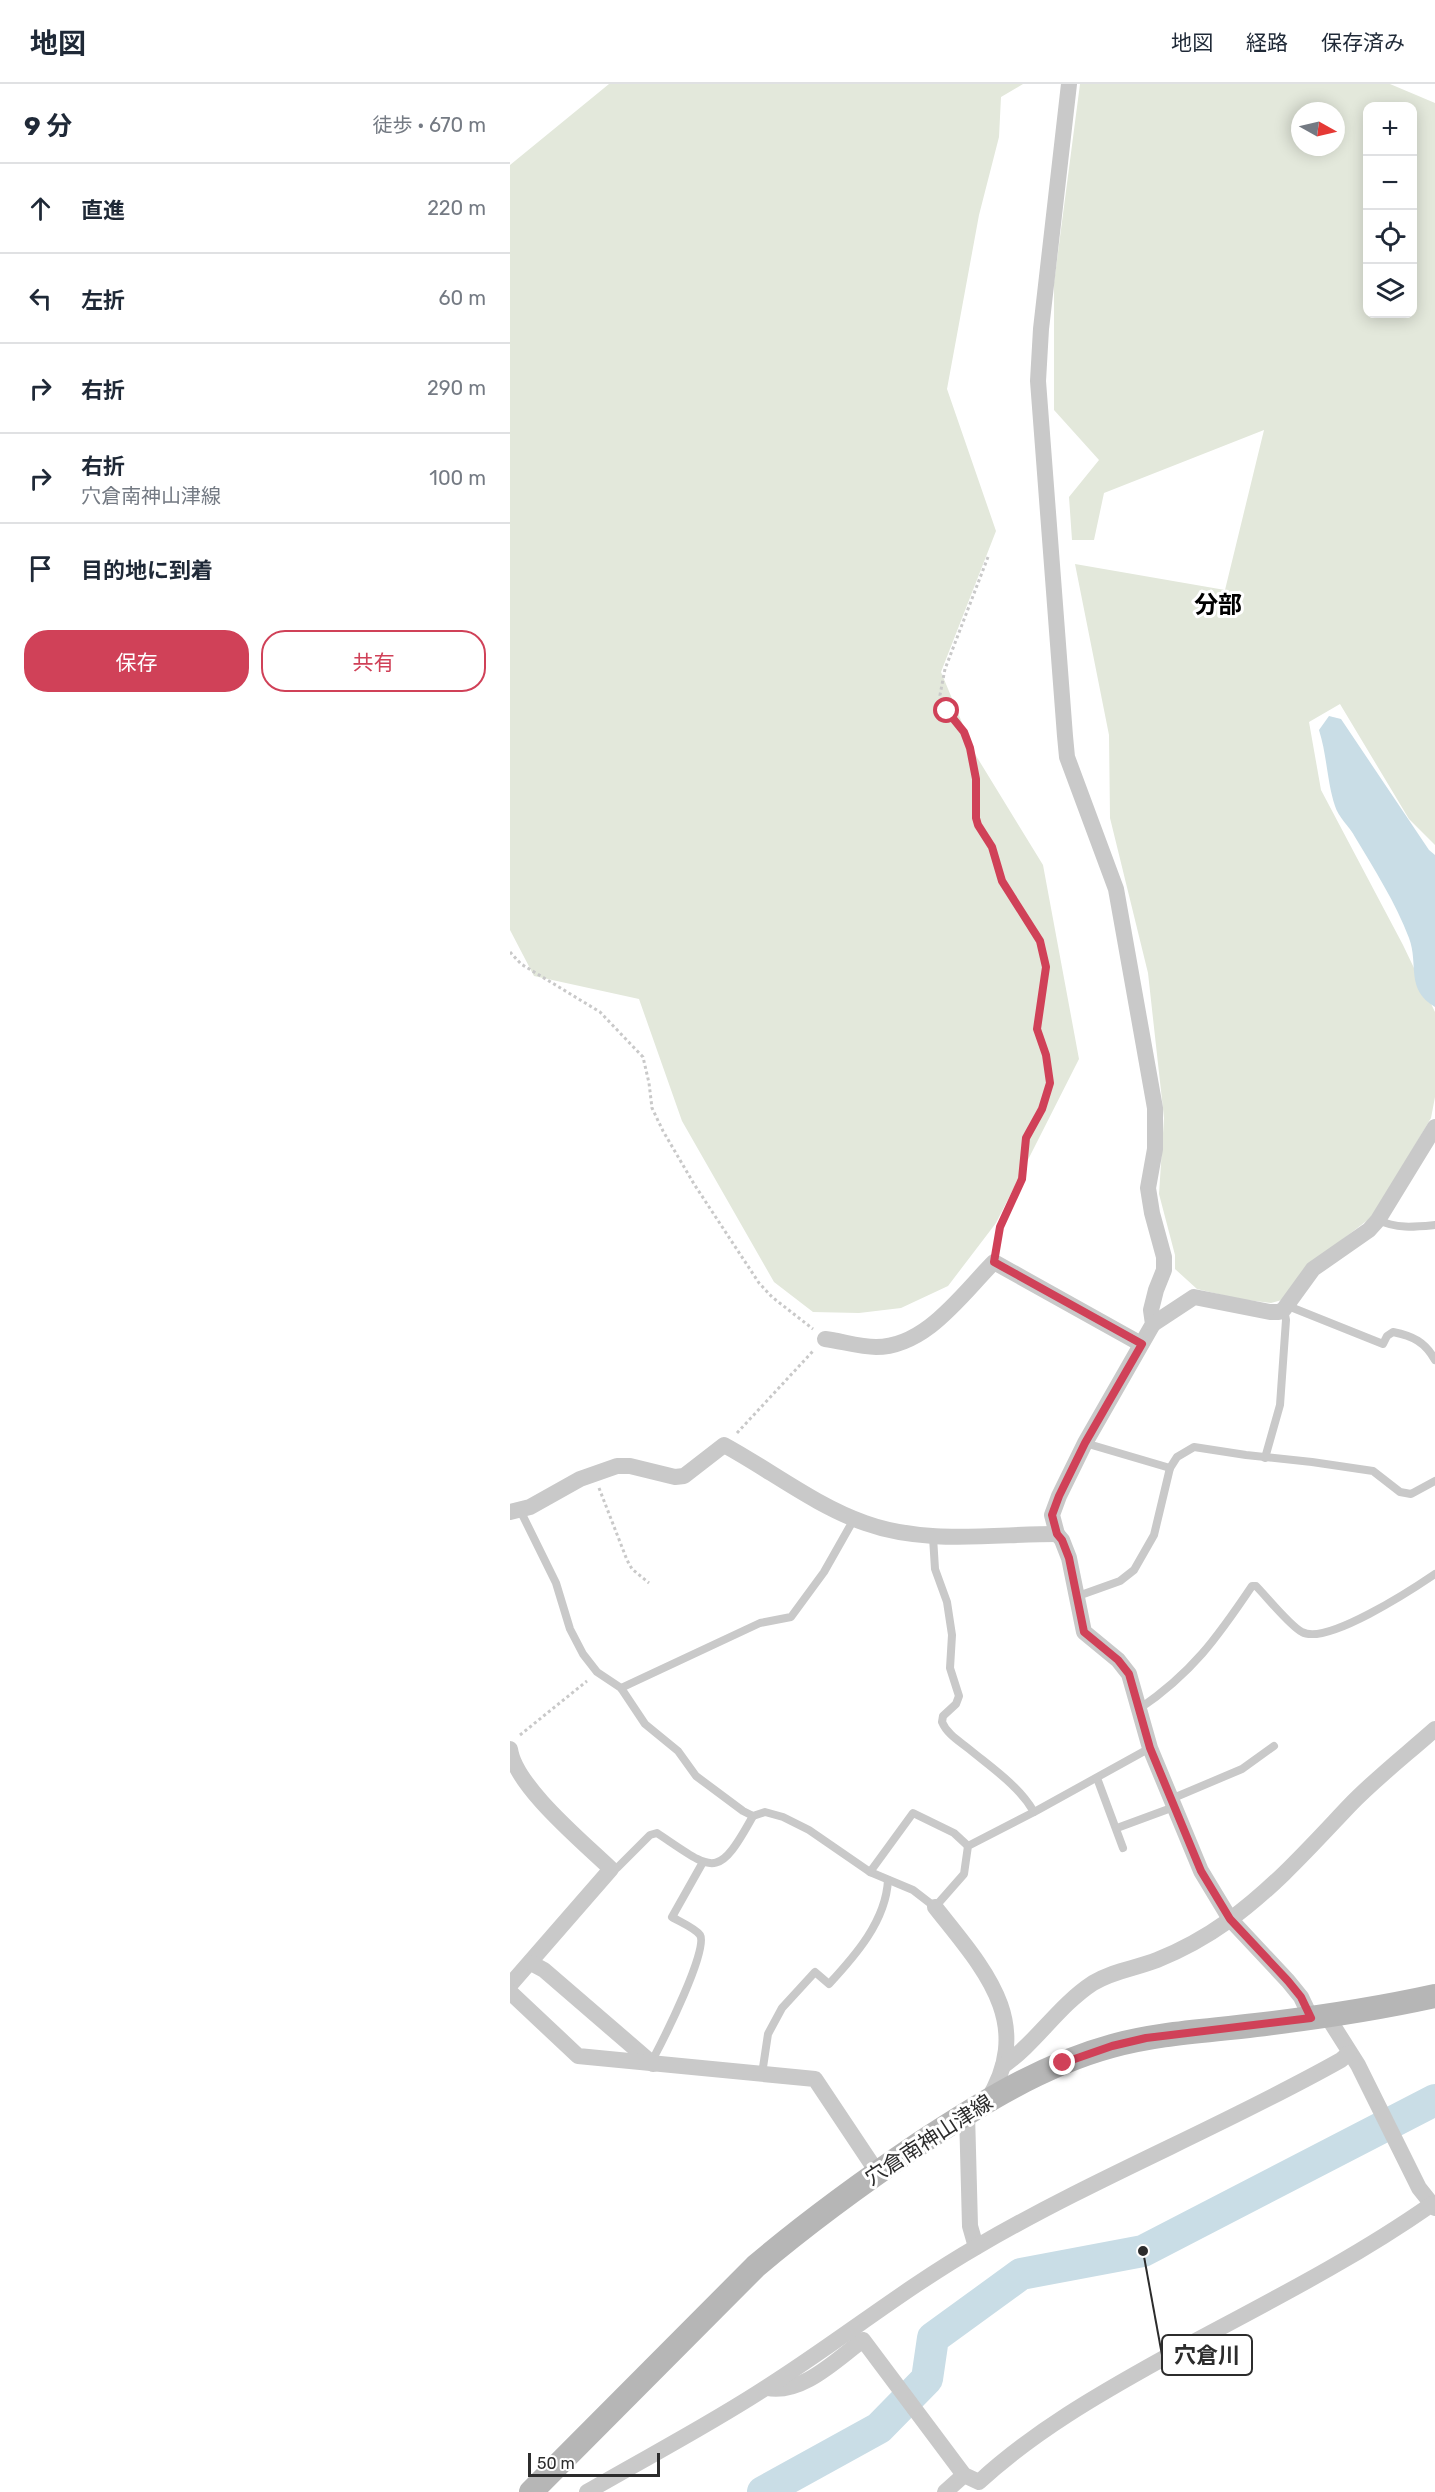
<!DOCTYPE html>
<html lang="ja">
<meta charset="utf-8">
<style>
:root{--surface:#fff;--page:#f2f2f3;--text:#1f2937;--muted:#747a83;--line:#e0e1e3;--accent:#d04158}
body{margin:0;font-family:Rubik,"Noto Sans JP",sans-serif;background:var(--page);color:var(--text)}
.controls{position:absolute;right:18px;top:18px;display:grid;overflow:hidden;border-radius:12px;box-shadow:0 3px 15px #0003}
.controls button{width:54px;height:54px;display:grid;place-items:center;padding:0;border:0;border-bottom:2px solid var(--line);background:var(--surface);color:var(--text);font:30px sans-serif}
.compass{position:absolute;left:781px;top:18px;width:54px;height:54px;border-radius:50%;background:var(--surface);box-shadow:0 3px 15px #0003;rotate:98deg}
.scale{position:absolute;left:18px;bottom:15px;width:132px;box-sizing:border-box;padding-left:6px;border:3px solid #2c2c2c;border-top:0;font-size:16px;line-height:21px;white-space:nowrap;color:#2c2c2c;-webkit-text-stroke:4px #fff;paint-order:stroke}
.stop{position:absolute;width:18px;height:18px;margin:-14px;border:4px solid #d04158;border-radius:50%;background:#fff}
.stop.end{background:#d04158;border-color:#fff;box-shadow:0 2px 6px #0008}
.list{margin:0;padding:0;list-style:none}
h2{display:flex;justify-content:space-between;align-items:center;height:78px;margin:0;padding:0 24px;font-size:26px}
h2 small{font-size:20px;font-weight:400;color:var(--muted)}
.list li{display:grid;grid-template-columns:39px 1fr auto;gap:18px;align-items:center;box-sizing:border-box;height:90px;padding:0 24px;border-top:2px solid var(--line)}
.list b{display:block;font-size:22px;white-space:nowrap}
.list p{margin:0;font-size:20px;white-space:nowrap;color:var(--muted)}
.list em{font-size:20px;font-style:normal;color:var(--muted)}
.actions{display:flex;gap:12px;padding:18px 24px}
.actions a{flex:1;padding:14px 0;border:2px solid var(--accent);border-radius:24px;text-align:center;font-size:21px;color:var(--accent)}
.actions .main{background:var(--accent);color:#fff}
.icon{flex:none;width:33px;height:33px;fill:none;stroke:currentColor;stroke-width:2;stroke-linecap:round;stroke-linejoin:round}
.map{position:relative;flex:none;width:925px;height:2408px;overflow:hidden}
header{display:flex;align-items:center;gap:36px;box-sizing:border-box;height:84px;padding:0 30px;background:var(--surface);border-bottom:2px solid var(--line)}
header strong{font-size:28px}
nav{display:flex;gap:33px;margin-inline-start:auto;font-size:21px}
main{display:flex}
aside{flex:1;background:var(--surface)}
.map>svg:first-child{display:block}
.green{fill:#e3e8db;fill-rule:evenodd}
.water{fill:#c9dde6}
.lines{fill:none;stroke-linecap:round;stroke-linejoin:round}
.river{stroke:#c9dde6;stroke-width:32}
.path{stroke:#c9c9c9;stroke-width:3;stroke-dasharray:3 3;stroke-linecap:butt}
.lane{stroke:#c9c9c9;stroke-width:8}
.street{stroke:#c9c9c9;stroke-width:16}
.secondary{stroke:#b6b6b6;stroke-width:24}
.route{stroke:#d04158;stroke-width:8}
.labels{text-anchor:middle;stroke-width:6;stroke-linejoin:round;paint-order:stroke}
.street-label{font-size:21px;fill:#2c2c2c;stroke:#fff}
.quarter-label{font-size:24px;font-weight:bold;fill:#000;stroke:#fff}
.leader{fill:none;stroke:#2c2c2c;stroke-width:2}
.callout-dot{fill:#2c2c2c;stroke:#fff;stroke-width:2}
.callout{fill:#fff;stroke:#2c2c2c;stroke-width:2}
.callout-label{font-size:22px;text-anchor:middle;font-weight:bold;fill:#2c2c2c}
</style>
<header>
<strong>地図</strong>
<nav><a>地図</a><a>経路</a><a>保存済み</a></nav>
</header>
<main>
<aside>
<h2>9 分<small>徒歩 · 670 m</small></h2>
<ul class="list">
<li><svg class="icon" aria-label="ahead" viewBox="0 0 24 24"><path d="M12 20V5M6 11l6-6 6 6"/></svg><div><b>直進</b></div><em>220 m</em></li>
<li><svg class="icon" aria-label="left" viewBox="0 0 24 24"><path d="M17 20v-9H6M10 6l-5 5 5 5"/></svg><div><b>左折</b></div><em>60 m</em></li>
<li><svg class="icon" aria-label="right" viewBox="0 0 24 24"><path d="M7 20v-9h11M14 6l5 5-5 5"/></svg><div><b>右折</b></div><em>290 m</em></li>
<li><svg class="icon" aria-label="right" viewBox="0 0 24 24"><path d="M7 20v-9h11M14 6l5 5-5 5"/></svg><div><b>右折</b><p>穴倉南神山津線</p></div><em>100 m</em></li>
<li><svg class="icon" aria-label="arrive" viewBox="0 0 24 24"><path d="M6 21V4h12l-3 4 3 4H6"/></svg><div><b>目的地に到着</b></div></li>
</ul>
<div class="actions"><a class="main">保存</a><a>共有</a></div>
</aside>
<div class="map">
<svg width="925" height="2408" viewBox="0 0 925 2408">
<rect width="100%" height="100%" fill="#fff"/>
<g class="green">
<polygon points="99,0 513,0 491,13 489,53 469,131 437,305 486,447 431,588 465,670 533,781 569,975 486,1139 438,1202 391,1224 349,1229 303,1228 264,1198 172,1037 129,915 24,892 0,846 0,81"/>
<path d="M570,0H880L925,19V761L899,735L830,620L799,638L811,706L893,861L925,928V1013L921,1034L863,1132L803,1178L772,1216L761,1219L729,1215L687,1205L665,1185V1171L649,1110L654,1034L638,889L600,734L599,651L565,480L715,506L754,346L594,409L584,456H562L559,413L589,376L544,326V199ZM858,22H902V230H858ZM790,27H826V63H790Z"/>
</g>
<path class="water" d="M819,632L831,635L919,766L925,771V923C895,905 909,881 899,854C886,819 864,785 845,753C840,743 828,733 825,722C817,698 817,671 809,646Z"/>
<g class="lines">
<polyline class="river" points="253,2408 369,2344 417,2295 423,2254 511,2190 633,2167 925,2016"/>
<g class="path">
<polyline points="478,473 435,585 430,611 432,619 454,648 460,664 466,695 466,734 468,741 482,763 492,797 530,857 534,869 536,883 527,945 536,971 540,999 532,1025 516,1054 512,1095 490,1143 486,1163"/>
<polyline points="0,868 11,880 90,928 133,973 139,999 142,1024 153,1047 184,1100 249,1199 262,1213 303,1245"/>
<polyline points="227,1349 304,1266"/>
<polyline points="89,1404 117,1476 122,1485 139,1499"/>
<polyline points="10,1651 77,1597"/>
</g>
<g class="lane">
<path d="M868,1136C887,1145 904,1143 925,1141"/>
<path d="M778,1222L873,1260L877,1252L883,1248C903,1252 915,1258 925,1276"/>
<polyline points="575,1359 660,1384"/>
<polyline points="755,1374 770,1321 776,1236 774,1225"/>
<polyline points="10,1426 46,1499 60,1545 73,1570 87,1588 111,1604 135,1640 168,1667 186,1692 233,1727 243,1732 255,1728 273,1733 299,1746 360,1788 403,1806 425,1823 454,1790 458,1762 526,1727 640,1664"/>
<path d="M423,1453L425,1485L437,1518L442,1551L440,1584L449,1612L446,1620L433,1632L432,1638C437,1650 449,1657 459,1665C482,1684 509,1702 524,1728"/>
<polyline points="568,1512 610,1497 624,1486 644,1451 660,1384 667,1373 684,1363 736,1371 802,1378 863,1387 890,1408 901,1410 925,1397"/>
<polyline points="111,1604 250,1539 281,1533 314,1488 344,1435"/>
<path d="M629,1625C682,1589 707,1554 742,1502H746C757,1513 780,1542 792,1548C816,1562 903,1505 925,1490"/>
<polyline points="587,1694 613,1764"/>
<polyline points="661,1715 732,1685 764,1662"/>
<polyline points="607,1744 664,1723"/>
<path d="M101,1785L107,1784L140,1751L147,1749C204,1787 207,1797 243,1732"/>
<polyline points="360,1788 403,1729 444,1749 458,1762"/>
<path d="M143,1980L144,1973C153,1956 199,1865 190,1851C185,1844 170,1838 162,1833L193,1778"/>
<path d="M252,1990L258,1950L272,1924L305,1888L319,1900C345,1872 376,1837 378,1796"/>
</g>
<g class="street">
<polyline points="559,0 531,245 528,297 555,652 557,673 606,805 645,1024 645,1065 638,1104 642,1129 654,1173 654,1186 646,1206 641,1226 643,1240 575,1359 549,1412 542,1431 547,1450 552,1456 559,1474 574,1548 608,1576 619,1590 640,1664 691,1787 720,1835 778,1897 791,1913 801,1934"/>
<polyline points="643,1240 684,1213 760,1228 769,1228 774,1225 803,1185 859,1146 868,1136 925,1043"/>
<path d="M315,1255C331,1257 350,1263 366,1263C416,1263 452,1210 484,1178L631,1260"/>
<path d="M0,1428L20,1423L70,1395L107,1382H120L165,1393L174,1392L214,1361C260,1386 306,1422 355,1439C416,1461 483,1450 547,1450"/>
<path d="M0,1665C5,1702 73,1758 101,1785L0,1901"/>
<path d="M425,1823C473,1884 526,1938 477,2017"/>
<polyline points="21,1879 34,1886 143,1980"/>
<polyline points="0,1908 68,1972 305,1995 367,2088"/>
<polyline points="817,1932 848,1981 909,2104 925,2124"/>
<path d="M493,1982C526,1959 548,1922 583,1899C605,1886 624,1885 647,1876C672,1866 697,1852 718,1837C764,1804 802,1761 840,1721C866,1694 897,1670 925,1645"/>
<polyline points="457,2029 460,2142 466,2163"/>
<path d="M257,2304C292,2311 327,2275 353,2256L454,2391L469,2398C523,2348 589,2310 654,2274C744,2225 838,2179 922,2120"/>
<path d="M77,2408C137,2373 199,2341 257,2303C328,2258 395,2204 468,2162C586,2093 712,2043 831,1976L839,1969"/>
<polyline points="435,2408 454,2391"/>
</g>
<path class="secondary" d="M21,2408L246,2182C298,2138 353,2098 409,2060C470,2020 532,1981 602,1962C649,1949 698,1947 746,1941C806,1934 866,1925 925,1912"/>
</g>
<g class="lines">
<polyline class="route" points="437,627 454,648 460,664 466,695 466,734 468,741 482,763 492,797 530,857 536,883 527,945 536,971 540,999 532,1025 516,1054 512,1095 490,1143 484,1178 632,1260 575,1359 549,1412 542,1431 547,1450 552,1456 559,1474 574,1548 608,1576 619,1590 640,1664 691,1787 720,1835 778,1897 791,1913 801,1934 636,1954 602,1962 553,1979"/>
</g>
<g class="labels">
<g class="street-label">
<text transform="translate(419 2056) rotate(-33)" y="7">穴倉南神山津線</text>
</g>
<g class="quarter-label">
<text x="708" y="529">分部</text>
</g>
</g>
<path class="leader" d="M633 2167L652 2271"/>
<circle class="callout-dot" cx="633" cy="2167" r="6"/>
<rect class="callout" x="652" y="2251" width="90" height="40" rx="6"/>
<g class="callout-label">
<text x="697" y="2279">穴倉川</text>
</g>
</svg>
<div class="controls">
<button>+</button>
<button>−</button>
<button><svg class="icon" aria-label="locate" viewBox="0 0 24 24"><circle cx="12" cy="12" r="6"/><path d="M12 2v4M12 18v4M2 12h4M18 12h4"/></svg></button>
<button><svg class="icon" aria-label="layers" viewBox="0 0 24 24"><path d="M12 4l9 5-9 5-9-5zM3 14l9 5 9-5"/></svg></button>
</div>
<svg class="compass" viewBox="-18 -18 36 36"><path d="M0-13l5 13h-10z" fill="#e53935"/><path d="M0 13l5-13h-10z" fill="#747a83"/></svg>
<div class="scale">50 m</div>
<div class="stop" style="left:437px;top:627px"></div>
<div class="stop end" style="left:553px;top:1979px"></div>
</div>
</main>
